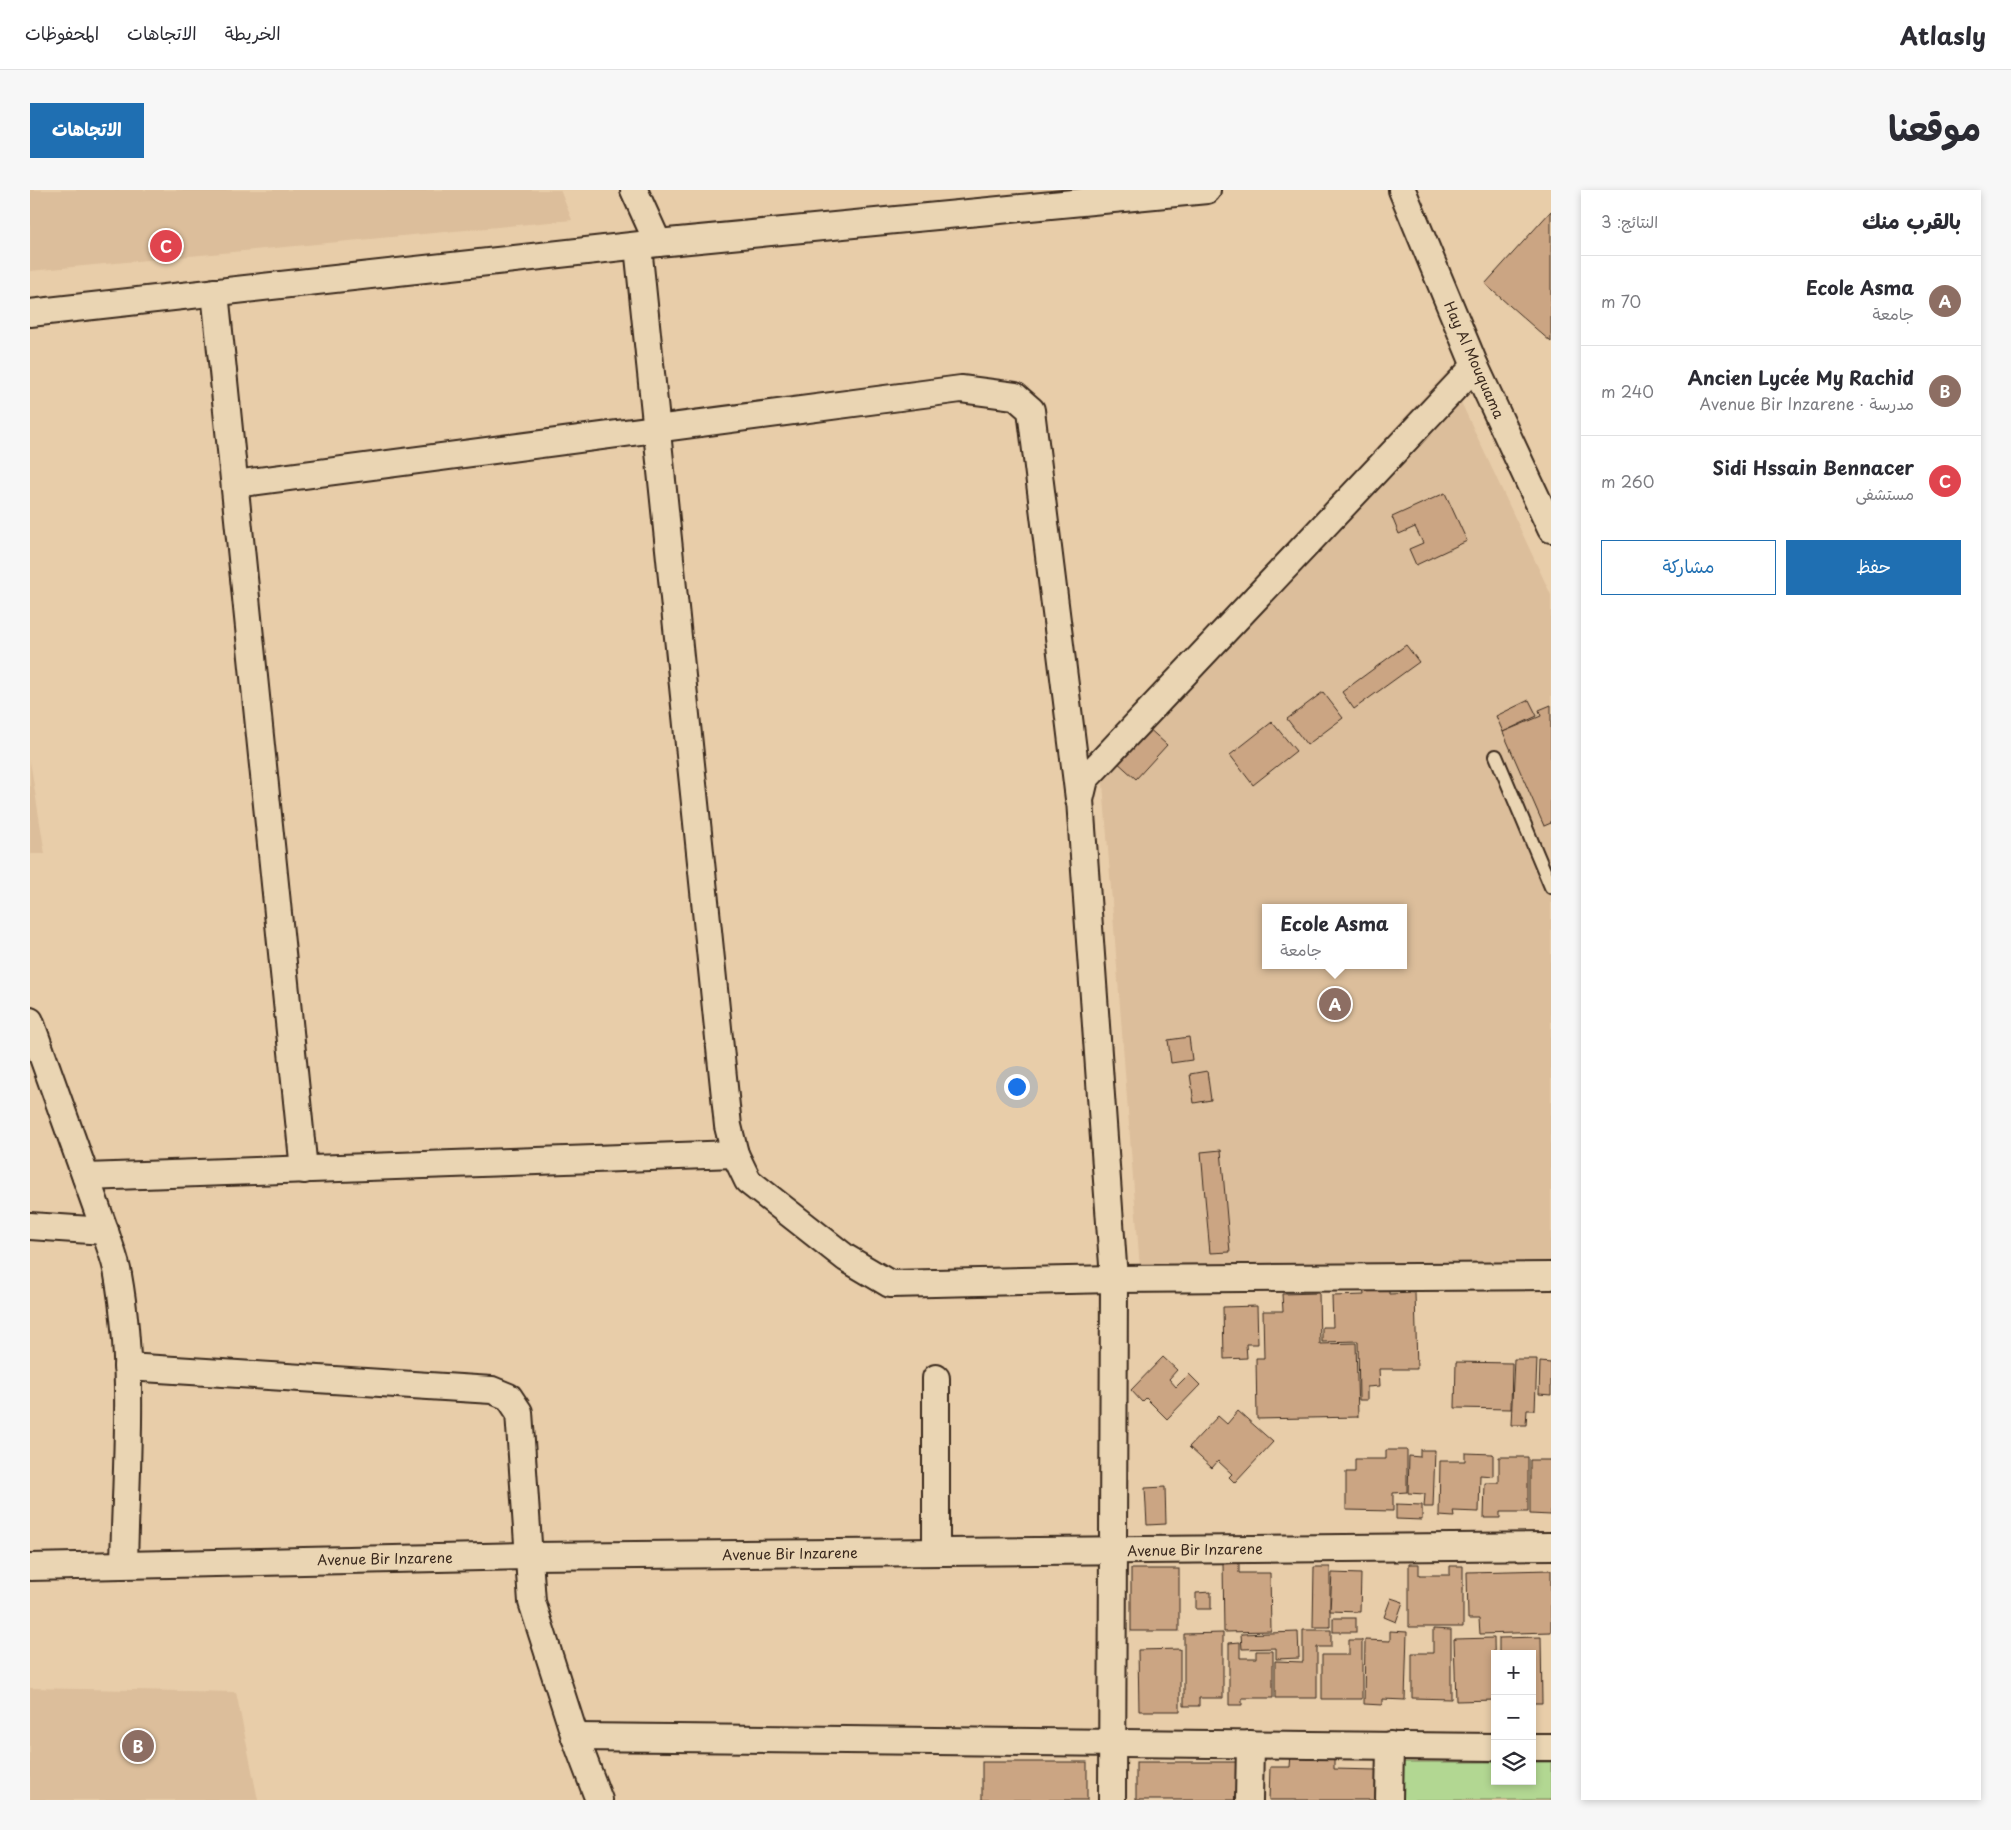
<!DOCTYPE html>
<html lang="ar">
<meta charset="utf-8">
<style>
:root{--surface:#fff;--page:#f7f7f7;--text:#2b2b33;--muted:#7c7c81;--line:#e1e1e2;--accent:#1f6fb2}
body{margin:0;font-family:"Playpen Sans","Playpen Sans Arabic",sans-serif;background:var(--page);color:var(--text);direction:rtl}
.controls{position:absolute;right:15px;bottom:15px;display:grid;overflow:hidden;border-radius:0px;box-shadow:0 2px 8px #0003}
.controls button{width:45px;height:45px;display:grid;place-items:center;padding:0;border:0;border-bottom:1px solid var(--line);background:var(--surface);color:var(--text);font:25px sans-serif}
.you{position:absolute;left:986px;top:896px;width:18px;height:18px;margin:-12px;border:4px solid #fff;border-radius:50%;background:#1a73e8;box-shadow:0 0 0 8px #1a73e833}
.badge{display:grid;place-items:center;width:32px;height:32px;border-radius:50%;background:var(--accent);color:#fff;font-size:16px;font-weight:700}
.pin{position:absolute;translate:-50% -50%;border:2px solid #fff;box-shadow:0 1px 5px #0006}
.popup{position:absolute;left:1232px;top:714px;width:145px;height:65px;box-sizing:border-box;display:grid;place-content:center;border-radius:0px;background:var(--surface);filter:drop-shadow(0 1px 4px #0005);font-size:16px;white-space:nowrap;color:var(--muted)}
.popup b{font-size:19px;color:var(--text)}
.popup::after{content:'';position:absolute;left:50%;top:100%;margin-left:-10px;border:10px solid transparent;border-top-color:var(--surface)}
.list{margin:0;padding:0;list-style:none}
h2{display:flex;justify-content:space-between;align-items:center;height:65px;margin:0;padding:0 20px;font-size:21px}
h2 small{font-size:16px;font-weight:400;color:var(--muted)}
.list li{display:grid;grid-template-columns:32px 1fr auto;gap:15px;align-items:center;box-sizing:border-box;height:90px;padding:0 20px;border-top:1px solid var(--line)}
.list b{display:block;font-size:19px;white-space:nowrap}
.list p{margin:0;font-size:16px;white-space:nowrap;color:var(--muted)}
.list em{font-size:16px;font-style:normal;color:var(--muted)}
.actions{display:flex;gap:10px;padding:15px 20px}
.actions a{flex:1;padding:11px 0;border:1px solid var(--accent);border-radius:0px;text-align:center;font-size:18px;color:var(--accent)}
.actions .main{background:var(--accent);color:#fff}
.icon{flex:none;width:28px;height:28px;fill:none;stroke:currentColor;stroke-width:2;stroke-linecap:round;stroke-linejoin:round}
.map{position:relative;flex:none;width:1521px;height:1610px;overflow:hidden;direction:ltr;border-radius:0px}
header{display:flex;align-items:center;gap:30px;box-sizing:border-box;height:70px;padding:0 25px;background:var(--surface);border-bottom:1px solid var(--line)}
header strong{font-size:24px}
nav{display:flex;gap:28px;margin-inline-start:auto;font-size:18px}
.intro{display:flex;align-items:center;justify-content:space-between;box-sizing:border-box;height:120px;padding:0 30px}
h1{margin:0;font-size:35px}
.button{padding:12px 22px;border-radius:0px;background:var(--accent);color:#fff;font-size:18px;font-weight:700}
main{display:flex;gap:30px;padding:0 30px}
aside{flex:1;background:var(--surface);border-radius:0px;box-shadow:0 2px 8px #0003}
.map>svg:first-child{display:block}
.built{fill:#dcbe9b;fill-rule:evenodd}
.green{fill:#b2d792;stroke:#768058}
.building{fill:#cba583;stroke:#3b2a1e}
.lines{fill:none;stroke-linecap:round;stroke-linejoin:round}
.service-casing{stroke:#3b2a1e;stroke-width:16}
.minor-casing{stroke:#3b2a1e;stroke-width:30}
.service{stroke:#ead5b3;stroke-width:12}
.minor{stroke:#ead5b3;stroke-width:26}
.labels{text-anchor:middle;stroke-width:4.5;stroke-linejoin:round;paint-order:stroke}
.street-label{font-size:14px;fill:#3b2a1e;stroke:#ead5b3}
</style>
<header>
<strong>Atlasly</strong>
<nav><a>الخريطة</a><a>الاتجاهات</a><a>المحفوظات</a></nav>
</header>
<div class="intro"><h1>موقعنا</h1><a class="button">الاتجاهات</a></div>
<main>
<aside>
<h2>بالقرب منك<small>النتائج: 3</small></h2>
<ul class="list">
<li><span class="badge" style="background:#8d6e63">A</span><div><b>Ecole Asma</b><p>جامعة</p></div><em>70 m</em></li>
<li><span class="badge" style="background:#8d6e63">B</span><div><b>Ancien Lycée My Rachid</b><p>مدرسة · Avenue Bir Inzarene</p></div><em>240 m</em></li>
<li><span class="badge" style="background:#e0444e">C</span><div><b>Sidi Hssain Bennacer</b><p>مستشفى</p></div><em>260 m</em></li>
</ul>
<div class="actions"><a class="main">حفظ</a><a>مشاركة</a></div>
</aside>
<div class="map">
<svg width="1521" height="1610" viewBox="0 0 1521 1610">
<rect width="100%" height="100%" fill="#e8cda9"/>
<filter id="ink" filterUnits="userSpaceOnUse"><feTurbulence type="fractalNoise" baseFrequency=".02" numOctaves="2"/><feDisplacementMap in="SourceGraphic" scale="10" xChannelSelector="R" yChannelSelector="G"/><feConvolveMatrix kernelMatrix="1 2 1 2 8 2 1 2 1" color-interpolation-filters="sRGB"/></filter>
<g filter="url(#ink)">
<g class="built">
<polygon points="0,0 530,0 542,30 0,81"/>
<path d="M1417,182L1521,405V1074L1110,1079L1070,554ZM1236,718H1374V775H1236Z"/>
<polygon points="0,571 15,664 0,664"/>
<polygon points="0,1498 206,1502 228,1610 0,1610"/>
</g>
<polygon class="green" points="1373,1572 1465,1572 1465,1591 1502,1591 1502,1572 1521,1572 1521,1610 1373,1610"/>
<g class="building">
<polygon points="1521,21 1521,152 1455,94"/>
<polygon points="1415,303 1437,351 1386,375 1379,359 1393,353 1385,337 1369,344 1362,327"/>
<polygon points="1376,455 1389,472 1324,519 1312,502"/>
<polygon points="1293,502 1313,528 1277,555 1257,529"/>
<polygon points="1499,510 1507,526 1473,542 1466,526"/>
<polygon points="1521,515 1521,633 1514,636 1473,542 1511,526 1509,520"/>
<polygon points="1242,532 1266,561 1223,595 1200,565"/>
<polygon points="1116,536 1137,555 1106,589 1085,570"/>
<polygon points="1159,847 1162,870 1141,873 1138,850"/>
<polygon points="1177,881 1181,910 1164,913 1160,884"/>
<polygon points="1191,960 1200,1062 1180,1063 1171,962"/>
<polygon points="1333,1098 1359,1098 1359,1104 1385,1103 1387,1179 1349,1179 1350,1196 1337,1197 1337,1210 1329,1210 1328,1151 1292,1152 1292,1137 1303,1137 1302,1106 1334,1105"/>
<polygon points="1289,1103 1290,1154 1326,1153 1328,1227 1227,1229 1226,1168 1234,1168 1233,1121 1253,1121 1252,1104"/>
<polygon points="1227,1116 1228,1154 1216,1154 1217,1168 1194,1169 1193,1117"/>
<polygon points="1133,1167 1147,1180 1139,1189 1146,1197 1159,1184 1170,1195 1137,1229 1116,1208 1112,1212 1101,1200"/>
<polygon points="1484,1169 1507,1169 1505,1220 1497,1220 1496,1235 1481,1235"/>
<polygon points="1426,1172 1482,1173 1481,1219 1425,1218"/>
<polygon points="1510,1172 1521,1173 1521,1205 1509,1204"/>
<polygon points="1208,1221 1243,1252 1205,1293 1199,1287 1202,1284 1188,1271 1182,1278 1159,1257 1188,1226 1197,1234"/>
<polygon points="1356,1260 1377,1260 1377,1302 1363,1303 1363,1321 1316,1320 1316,1282 1325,1282 1325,1269 1356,1269"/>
<polygon points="1390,1260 1405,1260 1403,1317 1394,1317 1395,1304 1378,1303 1379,1266 1390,1267"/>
<polygon points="1435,1263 1463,1264 1463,1286 1450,1285 1449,1322 1423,1321 1424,1327 1409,1326 1410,1271 1435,1271"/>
<polygon points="1469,1267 1498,1267 1498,1322 1470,1322 1470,1328 1454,1328 1455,1293 1469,1293"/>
<polygon points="1500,1270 1521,1270 1521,1325 1500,1324"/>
<polygon points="1135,1297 1136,1334 1117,1335 1115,1298"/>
<polygon points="1366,1314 1392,1315 1392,1330 1366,1329"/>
<polygon points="1209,1373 1209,1383 1240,1383 1241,1441 1194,1442 1193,1374"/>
<polygon points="1379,1374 1389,1374 1389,1385 1420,1385 1420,1376 1433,1376 1433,1437 1379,1437"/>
<polygon points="1284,1377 1300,1377 1300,1437 1283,1437"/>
<rect x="1101" y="1379" width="48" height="62"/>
<polygon points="1521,1380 1521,1442 1450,1444 1449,1429 1438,1429 1437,1382"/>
<polygon points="1302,1383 1331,1384 1330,1422 1300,1421"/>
<polygon points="1181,1402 1181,1419 1166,1419 1166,1403"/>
<polygon points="1361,1408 1373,1412 1366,1432 1354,1427"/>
<rect x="1303" y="1428" width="23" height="14"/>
<polygon points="1403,1439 1421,1440 1421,1509 1382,1508 1382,1463 1403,1463"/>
<polygon points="1273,1440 1301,1440 1301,1457 1287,1457 1287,1508 1245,1508 1245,1471 1273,1472"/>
<polygon points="1360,1441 1377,1442 1375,1510 1352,1509 1352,1515 1334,1514 1335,1450 1360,1451"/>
<polygon points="1268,1442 1269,1468 1246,1469 1246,1458 1212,1459 1211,1444"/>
<polygon points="1193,1443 1193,1508 1169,1508 1169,1516 1154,1516 1154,1444"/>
<polygon points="1511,1447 1512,1513 1502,1513 1502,1464 1469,1464 1469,1448"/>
<polygon points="1464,1448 1465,1510 1426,1511 1424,1449"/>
<polygon points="1319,1450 1332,1450 1332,1509 1292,1509 1292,1465 1319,1465"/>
<polygon points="1210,1452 1210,1468 1226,1468 1226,1461 1243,1461 1243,1508 1212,1508 1212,1515 1199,1515 1199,1453"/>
<polygon points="1150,1459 1150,1521 1109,1521 1108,1460"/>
<polygon points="1304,1563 1304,1579 1346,1580 1346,1610 1239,1610 1240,1577 1260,1577 1261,1564"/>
<rect x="952" y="1572" width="105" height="38"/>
<rect x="1106" y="1572" width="100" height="38"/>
</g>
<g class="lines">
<defs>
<polyline id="service" points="1466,566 1521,697"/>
<g id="minor">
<polyline points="604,0 628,53"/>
<polyline points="1372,0 1445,176 1521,339"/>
<polyline points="608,56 698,936 705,964 718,991 816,1068 860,1094 1084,1089 1521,1086"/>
<polyline points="185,102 274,980"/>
<polyline points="0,123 628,53 1177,0"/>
<polyline points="205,294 931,199 985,206 1001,220 1049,609"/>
<polyline points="0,831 75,1041"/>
<polyline points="56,987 705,964"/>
<path d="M0,1036L75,1041C79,1055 86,1070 88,1085C105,1179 96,1278 94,1374"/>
<polyline points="97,1177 462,1200 479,1207 489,1222 502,1412 545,1547 569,1610"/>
<polyline points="906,1362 906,1188"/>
<polyline points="0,1377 499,1366 1521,1356"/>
<polyline points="545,1547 1465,1557"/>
<polyline points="1502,1557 1521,1557"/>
<polyline points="1082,1610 1084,1089 1050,610 1055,589 1445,176"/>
<polyline points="1219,1610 1220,1554"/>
<polyline points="1359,1610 1360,1555"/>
</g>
</defs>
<use href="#service" class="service-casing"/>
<use href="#minor" class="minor-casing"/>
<use href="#service" class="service"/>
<use href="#minor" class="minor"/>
</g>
</g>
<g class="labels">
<g class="street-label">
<text transform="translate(1444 170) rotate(66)" y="5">Hay Al Mouquama</text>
<text transform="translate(1165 1360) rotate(-1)" y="5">Avenue Bir Inzarene</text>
<text transform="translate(760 1364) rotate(-1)" y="5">Avenue Bir Inzarene</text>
<text transform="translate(355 1369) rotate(-1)" y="5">Avenue Bir Inzarene</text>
</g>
</g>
</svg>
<div class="controls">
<button>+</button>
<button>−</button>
<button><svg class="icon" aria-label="layers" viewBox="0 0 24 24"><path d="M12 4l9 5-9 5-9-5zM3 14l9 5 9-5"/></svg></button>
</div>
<div class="you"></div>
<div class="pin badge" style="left:1305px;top:814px;background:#8d6e63">A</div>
<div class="popup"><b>Ecole Asma</b>جامعة</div>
<div class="pin badge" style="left:108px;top:1556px;background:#8d6e63">B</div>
<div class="pin badge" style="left:136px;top:56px;background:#e0444e">C</div>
</div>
</main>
